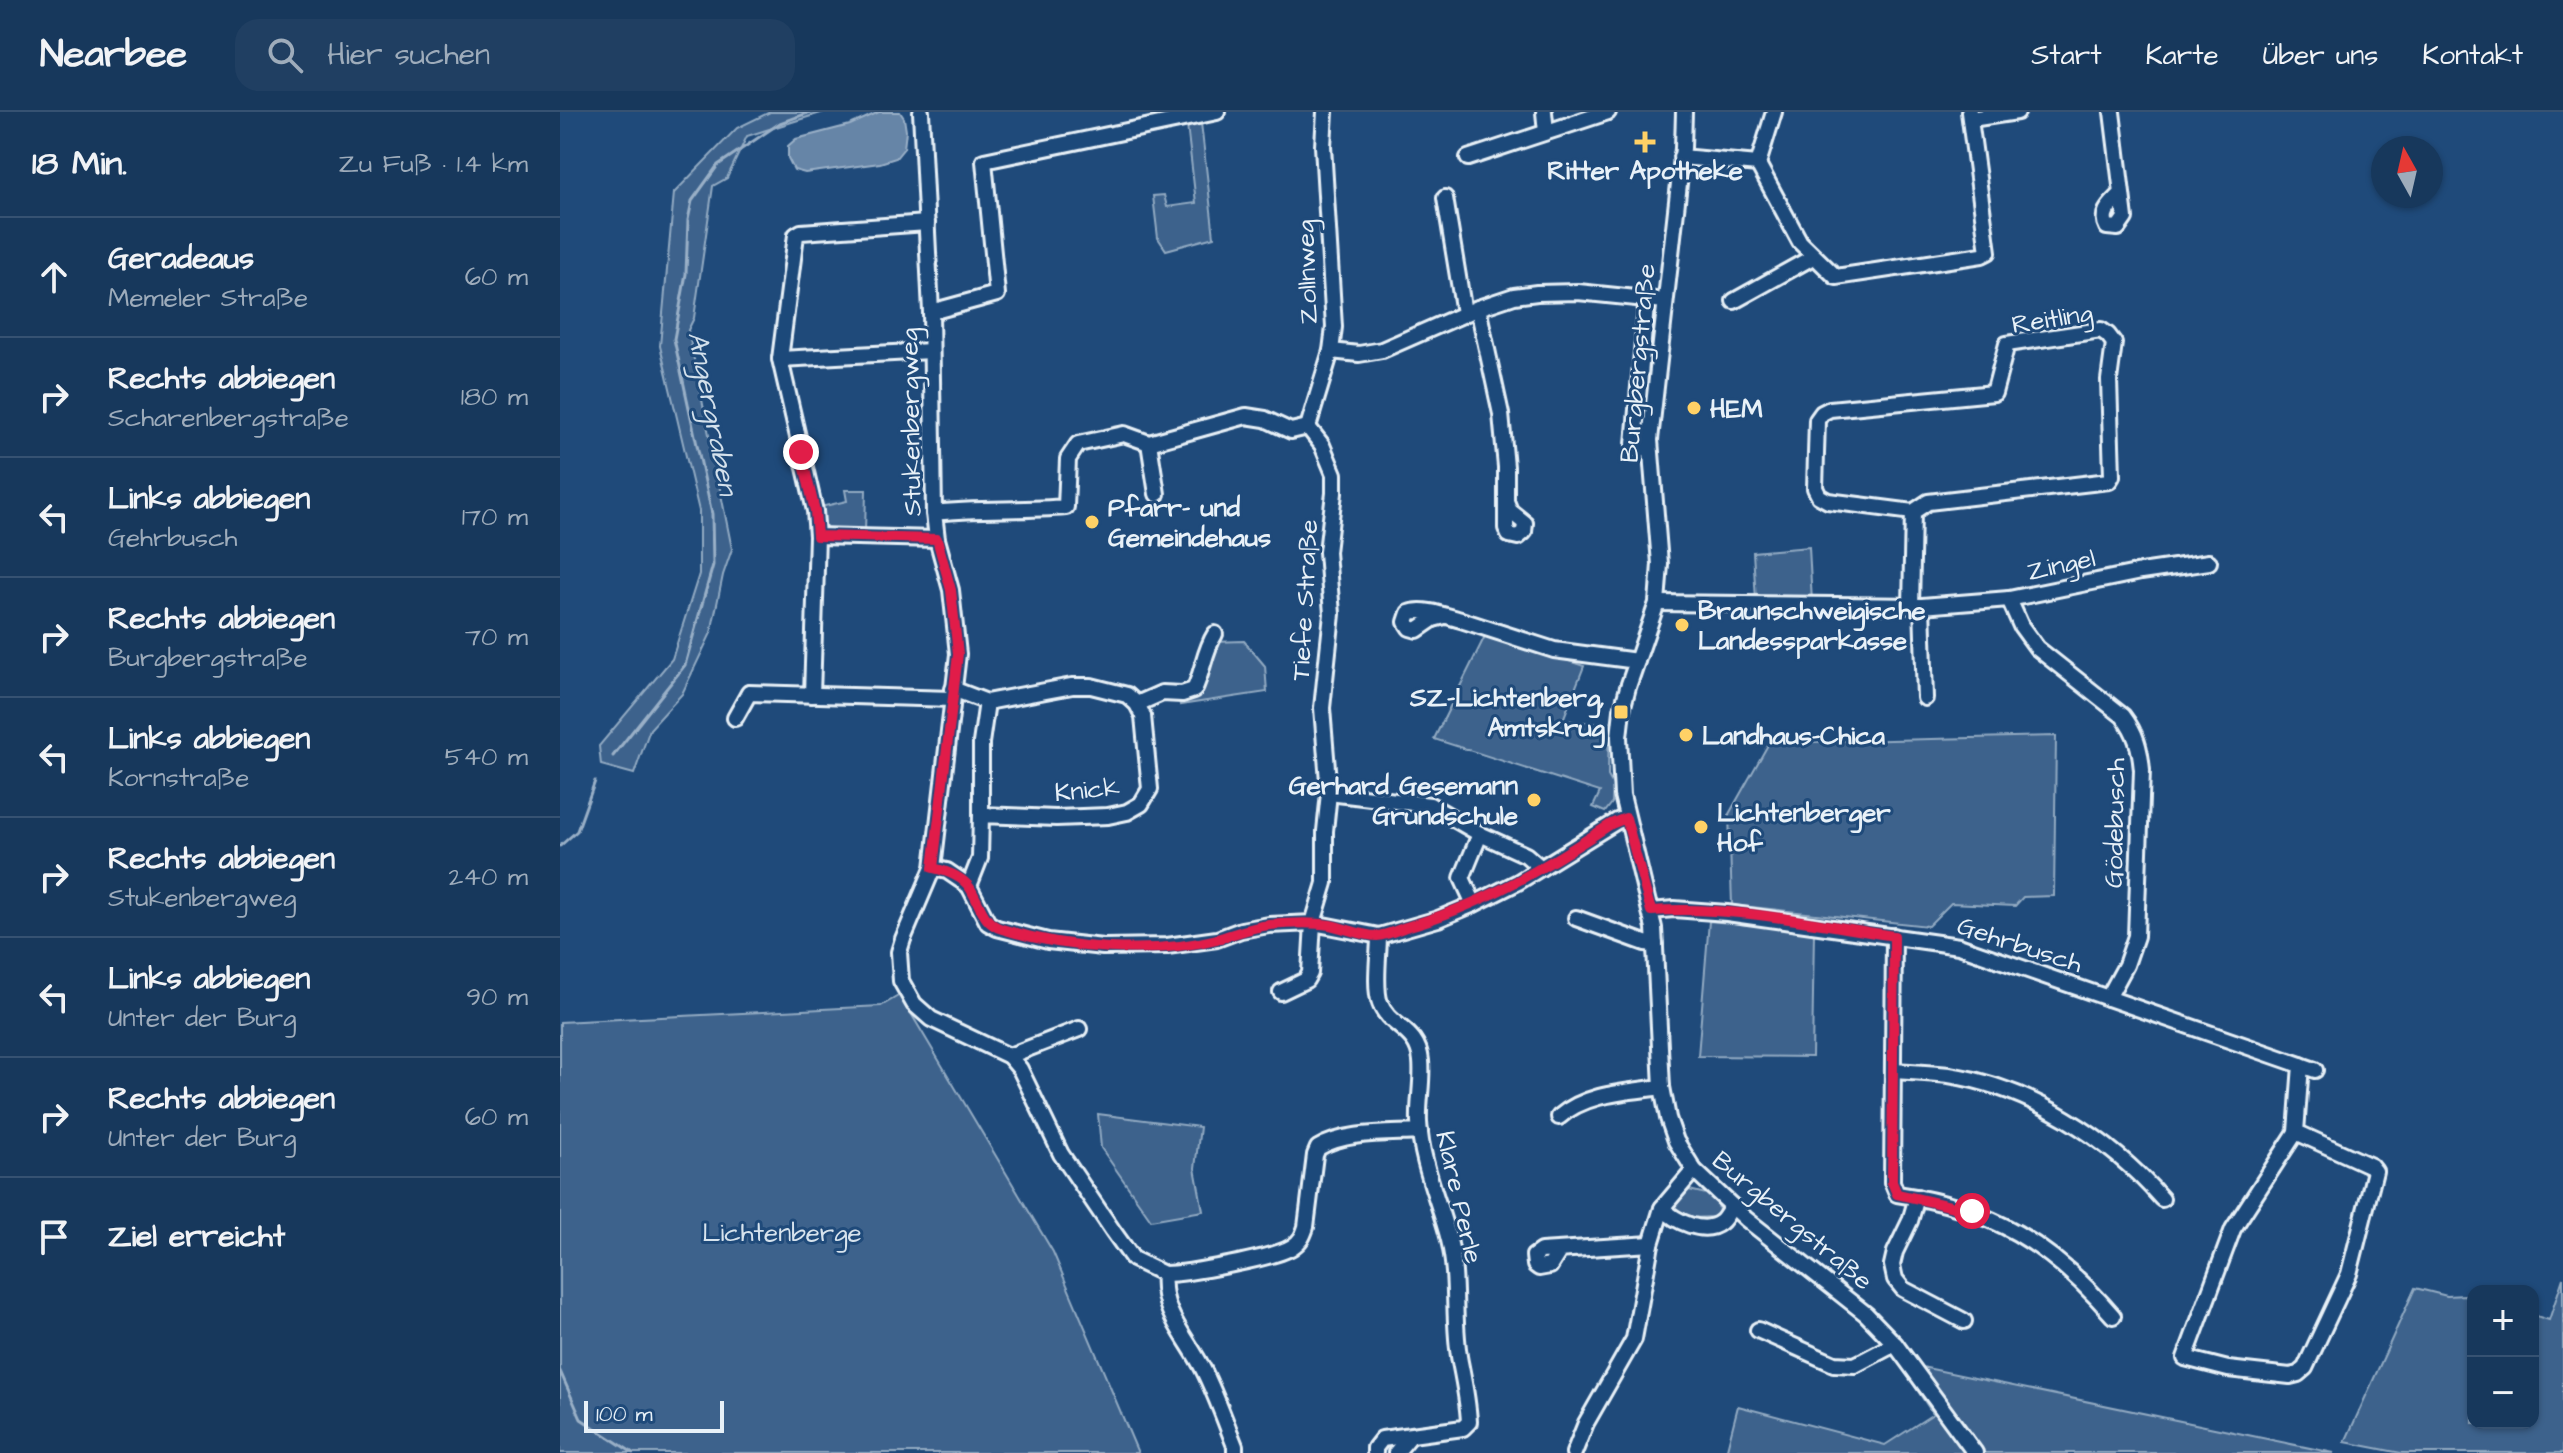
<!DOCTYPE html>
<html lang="de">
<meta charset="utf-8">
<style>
:root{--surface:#17385c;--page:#203f62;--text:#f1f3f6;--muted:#9eacbb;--line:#365272}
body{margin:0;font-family:"Architects Daughter",sans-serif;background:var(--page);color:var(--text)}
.controls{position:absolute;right:24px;bottom:24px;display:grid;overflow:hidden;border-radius:16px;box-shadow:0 2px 6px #0004}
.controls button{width:72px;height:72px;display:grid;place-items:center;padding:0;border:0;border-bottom:2px solid var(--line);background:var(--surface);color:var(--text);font:40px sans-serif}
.compass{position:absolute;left:1811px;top:24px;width:72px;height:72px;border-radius:50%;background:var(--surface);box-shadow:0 2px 6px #0004;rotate:352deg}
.scale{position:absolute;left:24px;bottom:20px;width:140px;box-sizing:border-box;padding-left:8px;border:4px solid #e8f1f8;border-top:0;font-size:22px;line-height:28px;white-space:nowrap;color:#e8f1f8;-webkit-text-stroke:6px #1f4a7a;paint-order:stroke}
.stop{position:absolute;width:24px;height:24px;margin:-18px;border:6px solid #e11d48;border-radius:50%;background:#fff}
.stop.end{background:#e11d48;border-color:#fff;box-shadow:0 2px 8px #0008}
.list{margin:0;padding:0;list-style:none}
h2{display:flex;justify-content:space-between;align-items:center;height:104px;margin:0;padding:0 32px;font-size:34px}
h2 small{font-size:26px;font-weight:400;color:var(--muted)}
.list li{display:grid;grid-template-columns:52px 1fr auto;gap:24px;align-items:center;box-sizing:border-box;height:120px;padding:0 32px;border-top:2px solid var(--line)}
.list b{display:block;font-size:30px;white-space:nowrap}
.list p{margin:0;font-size:26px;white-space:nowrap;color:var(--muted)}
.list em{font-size:26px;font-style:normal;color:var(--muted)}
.icon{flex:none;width:44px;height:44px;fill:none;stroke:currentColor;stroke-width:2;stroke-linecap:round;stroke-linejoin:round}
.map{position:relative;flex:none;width:2003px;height:1341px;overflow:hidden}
header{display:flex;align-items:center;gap:48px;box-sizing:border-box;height:112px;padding:0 40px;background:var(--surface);border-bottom:2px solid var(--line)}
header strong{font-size:38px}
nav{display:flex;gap:44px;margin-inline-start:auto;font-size:28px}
.search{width:560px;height:72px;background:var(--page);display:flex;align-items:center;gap:20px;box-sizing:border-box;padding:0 28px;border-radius:24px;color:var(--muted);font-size:30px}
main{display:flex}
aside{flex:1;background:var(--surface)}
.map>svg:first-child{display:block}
.green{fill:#3c628c;stroke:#92aac2;stroke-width:2}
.water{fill:#6685a7;stroke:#9ab0c7;stroke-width:2}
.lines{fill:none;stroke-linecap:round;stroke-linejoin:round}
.stream{stroke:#9ab0c7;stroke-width:3}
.minor-casing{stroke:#e8f1f8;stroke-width:20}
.minor{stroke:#1f4a7a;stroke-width:14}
.route{stroke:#e11d48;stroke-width:10}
.poi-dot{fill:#ffd166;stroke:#1f4a7a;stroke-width:3}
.labels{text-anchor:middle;stroke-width:6;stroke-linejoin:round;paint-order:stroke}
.poi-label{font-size:26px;font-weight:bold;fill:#e8f1f8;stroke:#1f4a7a;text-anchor:start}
.street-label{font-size:26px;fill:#e8f1f8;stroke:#1f4a7a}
.park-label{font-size:26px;fill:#d7e3ed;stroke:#1f4a7a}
.water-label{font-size:28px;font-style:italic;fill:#d4e1ec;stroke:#1f4a7a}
</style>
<header>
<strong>Nearbee</strong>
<div class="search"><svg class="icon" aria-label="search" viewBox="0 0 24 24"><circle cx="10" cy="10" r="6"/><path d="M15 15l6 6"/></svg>Hier suchen</div>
<nav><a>Start</a><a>Karte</a><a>Über uns</a><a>Kontakt</a></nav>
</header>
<main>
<aside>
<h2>18 Min.<small>Zu Fuß · 1.4 km</small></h2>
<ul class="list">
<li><svg class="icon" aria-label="ahead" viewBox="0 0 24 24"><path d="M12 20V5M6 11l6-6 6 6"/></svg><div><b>Geradeaus</b><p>Memeler Straße</p></div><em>60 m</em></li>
<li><svg class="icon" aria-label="right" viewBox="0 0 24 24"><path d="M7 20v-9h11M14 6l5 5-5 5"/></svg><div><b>Rechts abbiegen</b><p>Scharenbergstraße</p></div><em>180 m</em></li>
<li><svg class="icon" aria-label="left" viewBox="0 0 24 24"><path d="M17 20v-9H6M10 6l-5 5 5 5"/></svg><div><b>Links abbiegen</b><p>Gehrbusch</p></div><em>170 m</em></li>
<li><svg class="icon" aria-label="right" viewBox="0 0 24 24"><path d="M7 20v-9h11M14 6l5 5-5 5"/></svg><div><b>Rechts abbiegen</b><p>Burgbergstraße</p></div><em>70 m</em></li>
<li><svg class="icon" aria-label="left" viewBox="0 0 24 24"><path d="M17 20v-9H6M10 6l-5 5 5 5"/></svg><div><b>Links abbiegen</b><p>Kornstraße</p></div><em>540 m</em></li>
<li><svg class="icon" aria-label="right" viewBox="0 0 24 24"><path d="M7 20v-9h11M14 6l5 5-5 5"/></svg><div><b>Rechts abbiegen</b><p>Stukenbergweg</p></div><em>240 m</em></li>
<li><svg class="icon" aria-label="left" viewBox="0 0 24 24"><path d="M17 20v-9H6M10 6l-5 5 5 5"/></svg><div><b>Links abbiegen</b><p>Unter der Burg</p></div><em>90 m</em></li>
<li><svg class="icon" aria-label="right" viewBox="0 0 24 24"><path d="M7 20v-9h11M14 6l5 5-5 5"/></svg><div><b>Rechts abbiegen</b><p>Unter der Burg</p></div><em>60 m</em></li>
<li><svg class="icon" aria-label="arrive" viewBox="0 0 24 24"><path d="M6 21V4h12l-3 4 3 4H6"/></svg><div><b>Ziel erreicht</b></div></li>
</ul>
</aside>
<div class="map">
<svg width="2003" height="1341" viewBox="0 0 2003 1341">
<rect width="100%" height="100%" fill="#1f4a7a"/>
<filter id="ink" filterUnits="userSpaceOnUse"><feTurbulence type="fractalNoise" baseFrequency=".0125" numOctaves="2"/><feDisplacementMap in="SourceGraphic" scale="16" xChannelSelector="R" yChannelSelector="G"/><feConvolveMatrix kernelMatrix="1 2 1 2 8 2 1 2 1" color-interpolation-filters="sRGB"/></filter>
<g filter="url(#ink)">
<g class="green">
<polygon points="210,0 264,0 187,24 167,66 153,74 134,206 128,218 172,437 163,463 151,521 122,582 90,617 74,662 41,653 39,634 112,547 139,462 139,399 100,234 114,81 177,16"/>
<polygon points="641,11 654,125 606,138 598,126 593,84 604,83 607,95 636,91 627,13"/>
<polygon points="285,378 306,378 305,422 267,419 260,395 287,389"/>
<polygon points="1249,435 1252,490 1196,488 1193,440"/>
<polygon points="926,522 1024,554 1003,608 1049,613 1048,664 1053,673 1052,691 1045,700 1033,695 1040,680 874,627"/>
<polygon points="684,529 705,554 707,580 620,593 619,585 632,583 654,530"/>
<polygon points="1496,624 1494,784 1463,785 1455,794 1391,791 1368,814 1172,793 1169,702 1209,631"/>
<polygon points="1149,809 1254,819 1252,945 1138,944"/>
<polygon points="340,883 493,1140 578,1341 0,1341 0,910 321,894"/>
<polygon points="538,1002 640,1015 635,1056 643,1099 591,1108 541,1036"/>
<polygon points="1129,1078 1146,1082 1158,1092 1159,1100 1153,1105 1132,1106 1117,1103 1112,1093 1117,1085"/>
<polygon points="2003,1166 2003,1341 1841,1341 1785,1330 1855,1176 1887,1184 1905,1183 1913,1185 1913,1311 1973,1311 1973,1203 1989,1208"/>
<polygon points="1357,1254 1774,1341 1166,1341 1178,1294 1325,1333 1373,1302 1346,1261"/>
</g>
<polygon class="water" points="319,0 340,0 344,6 346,19 344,36 336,46 320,51 245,61 234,58 228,46 228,34 236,27 290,13"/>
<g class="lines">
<g class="stream">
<polyline points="53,644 125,553 153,453 152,402 114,227 126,162 128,108 132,89 158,53 220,11 250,0"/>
<polyline points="0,734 17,719 35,669"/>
<polyline points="0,1259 21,1307 73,1341"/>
</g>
<defs>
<g id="minor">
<path d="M361,0L371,200L374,401L377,427L391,478L398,542L373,756L343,827L339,840L341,869L354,892L371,907L449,944L460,957L501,1042L553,1119L573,1147L604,1162C600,1201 628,1226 644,1259C656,1283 665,1309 675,1334V1341"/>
<polyline points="984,0 986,20"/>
<polyline points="1124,0 1123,36 1090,328 1100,452 1097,491 1068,575 1062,598 1059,625 1062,683 1094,816 1102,975 1108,1006 1116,1029 1134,1058 1186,1107 1306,1202 1335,1232 1415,1341"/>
<polyline points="1214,0 1198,52 1240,130 1276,165 1422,143 1428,140 1409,0"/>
<path d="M1552,0L1565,106L1558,116L1547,115C1539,100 1553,91 1562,81"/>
<polyline points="1411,7 1457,0"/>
<polyline points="1121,45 1198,52"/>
<polyline points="908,46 1048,0"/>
<polyline points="885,86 904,201"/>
<polyline points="367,111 241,120 236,123 220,247 255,399 257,424 377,427"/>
<polyline points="1089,187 1086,194 1074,332 1075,336 1090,336"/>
<polyline points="1174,189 1253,145"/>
<polyline points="918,196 941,302 946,355 946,416 949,423 958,425 964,420 965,411 950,399 946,389"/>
<polyline points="371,200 437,182 424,49 657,0"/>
<polygon points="1541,218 1548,223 1554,231 1549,268 1552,364 1549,369 1368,390 1353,400 1268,389 1259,384 1255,376 1257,308 1262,301 1270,297 1434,281 1447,232"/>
<polyline points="771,239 799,242 822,238 918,196 954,184 977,181 1018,180 1105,189"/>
<polyline points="220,247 371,239"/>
<polyline points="748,315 771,239 774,215 763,34 765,0"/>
<polyline points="589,331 597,382"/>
<path d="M374,401C418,396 462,399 506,395L508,347L518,332L564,322L589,331L686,304L705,307L731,319L748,315"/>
<path d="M1449,487L1461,514L1477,536L1563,604C1576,621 1580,636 1582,658L1576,824L1566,853L1548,886"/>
<polyline points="1097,491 1362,494 1449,487 1581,460 1649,450"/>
<polyline points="1351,494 1353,400"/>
<polyline points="1362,494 1365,586"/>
<path d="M885,504L873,507L857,518L850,516L846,510L849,501C863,495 886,504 901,508L994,538L1077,549"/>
<polyline points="393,577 427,590 512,574 531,574 567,583 577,592 583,604 590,677 581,692 567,700 548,704 496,706 421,703 420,746 409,774"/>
<polyline points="252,583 257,424"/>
<path d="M577,592L602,581L622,582L634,578C643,560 644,539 655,522"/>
<polyline points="175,606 189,581 392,587"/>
<polyline points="769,681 870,693 920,722 966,743 981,756"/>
<polyline points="421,703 421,631 427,590"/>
<polyline points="373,756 387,759 409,774 428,811 437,816 488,829 543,835 607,834 657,827 681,818 709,813 753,811 819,824 878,807 914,792 958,770 1057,709 1066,706"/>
<polyline points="914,792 902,766 920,722"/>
<polyline points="1091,799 1114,797 1167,801 1399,834 1755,958"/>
<polyline points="1016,806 1085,831 1095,832"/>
<path d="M1334,824L1332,1070L1337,1082C1432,1096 1491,1132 1553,1204"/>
<polyline points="721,880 746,868 750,861 753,811 765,771 765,719 769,681 762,596 772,502 767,440 774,381 774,362 762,333 748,315"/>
<polyline points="449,944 519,917"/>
<path d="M1333,959C1352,960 1370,961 1389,963C1471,976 1549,1026 1602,1087"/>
<path d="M999,1005C1026,981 1067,980 1102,975"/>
<polyline points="1736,1020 1673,1117 1625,1246 1668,1257 1730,1264 1738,1262 1745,1256 1789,1162 1815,1059 1811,1054 1736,1020 1741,953"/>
<polyline points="1357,1085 1350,1109 1335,1140 1332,1153 1335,1167 1343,1177 1404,1209"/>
<path d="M1102,1096C1115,1109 1144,1124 1161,1110C1165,1107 1169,1099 1172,1094"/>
<polyline points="1000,1138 990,1154 979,1156 975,1153 974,1144 981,1139 1091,1132"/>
<path d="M604,1162C626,1162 715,1146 732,1135C741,1129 743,1124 746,1115L755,1043L758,1036C786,1019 829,1022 860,1020"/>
<polyline points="1198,1218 1274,1252 1295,1253 1335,1232"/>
<path d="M815,1341V1336L822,1327L903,1316L909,1310C908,1289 904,1270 900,1250C892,1209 899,1168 889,1128C879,1089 861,1051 859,1010C858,989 863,969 861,949C858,916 829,916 820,891C814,876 819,841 819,824"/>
<polyline points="836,1341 850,1324"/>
<polyline points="1014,1341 1026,1311 1074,1227 1091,1132 1102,1096 1134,1058"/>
</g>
</defs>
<use href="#minor" class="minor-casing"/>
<use href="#minor" class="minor"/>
</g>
</g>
<g class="lines" filter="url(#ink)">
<path class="route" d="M241,340L255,399L257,424L377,427L391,478L398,542L373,756C386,759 402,764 410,776C420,791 422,811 442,817C506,837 591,844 657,827C675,822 691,815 710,813C730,811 751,810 770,813C785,816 802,824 817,824C826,824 837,818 846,815C921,794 986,755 1051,712L1066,706L1091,799C1171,793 1255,812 1334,824L1332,1070L1337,1082L1412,1099"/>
</g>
<g class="poi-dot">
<path d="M1081 18h8v8h8v8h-8v8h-8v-8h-8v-8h8z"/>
<circle cx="1134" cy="296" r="8"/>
<circle cx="532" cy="410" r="8"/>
<circle cx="1122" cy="513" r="8"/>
<rect x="1053" y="592" width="16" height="16" rx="4"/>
<circle cx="1126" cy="623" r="8"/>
<circle cx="974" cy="688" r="8"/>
<circle cx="1141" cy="715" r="8"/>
</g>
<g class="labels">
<g class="poi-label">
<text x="1085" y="67" text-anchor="middle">Ritter Apotheke</text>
<text x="1150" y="305">HEM</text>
<text x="548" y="404">Pfarr- und<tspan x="548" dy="30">Gemeindehaus</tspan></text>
<text x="1138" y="507">Braunschweigische<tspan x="1138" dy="30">Landessparkasse</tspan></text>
<text x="1045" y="594" text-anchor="end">SZ-Lichtenberg,<tspan x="1045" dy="30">Amtskrug</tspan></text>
<text x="1142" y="632">Landhaus-Chica</text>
<text x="958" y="682" text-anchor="end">Gerhard Gesemann<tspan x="958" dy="30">Grundschule</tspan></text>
<text x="1157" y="709">Lichtenberger<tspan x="1157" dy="30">Hof</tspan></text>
</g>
<g class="street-label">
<text transform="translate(746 160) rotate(-92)" y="9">Zollnweg</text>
<text transform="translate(1492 206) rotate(-9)" y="9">Reitling</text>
<text transform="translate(1077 251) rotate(-85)" y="9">Burgbergstraße</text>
<text transform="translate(350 310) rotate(-91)" y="9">Stukenbergweg</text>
<text transform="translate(1501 452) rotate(-12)" y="9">Zingel</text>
<text transform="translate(744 488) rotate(-87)" y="9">Tiefe Straße</text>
<text transform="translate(527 677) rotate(-6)" y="9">Knick</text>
<text transform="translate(1554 711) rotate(-89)" y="9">Gödebusch</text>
<text transform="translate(1460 832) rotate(18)" y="9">Gehrbusch</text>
<text transform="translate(900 1085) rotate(77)" y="9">Klare Perle</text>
<text transform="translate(1233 1108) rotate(40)" y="9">Burgbergstraße</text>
</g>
<g class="park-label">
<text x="222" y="1129">Lichtenberge</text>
</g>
<g class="water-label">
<text transform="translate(154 301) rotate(79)" y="10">Angergraben</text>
</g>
</g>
</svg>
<div class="controls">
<button>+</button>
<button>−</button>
</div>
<svg class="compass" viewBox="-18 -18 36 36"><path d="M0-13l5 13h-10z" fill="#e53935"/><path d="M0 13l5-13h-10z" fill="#9eacbb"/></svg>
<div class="scale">100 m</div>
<div class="stop" style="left:1412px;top:1099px"></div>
<div class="stop end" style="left:241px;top:340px"></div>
</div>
</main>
